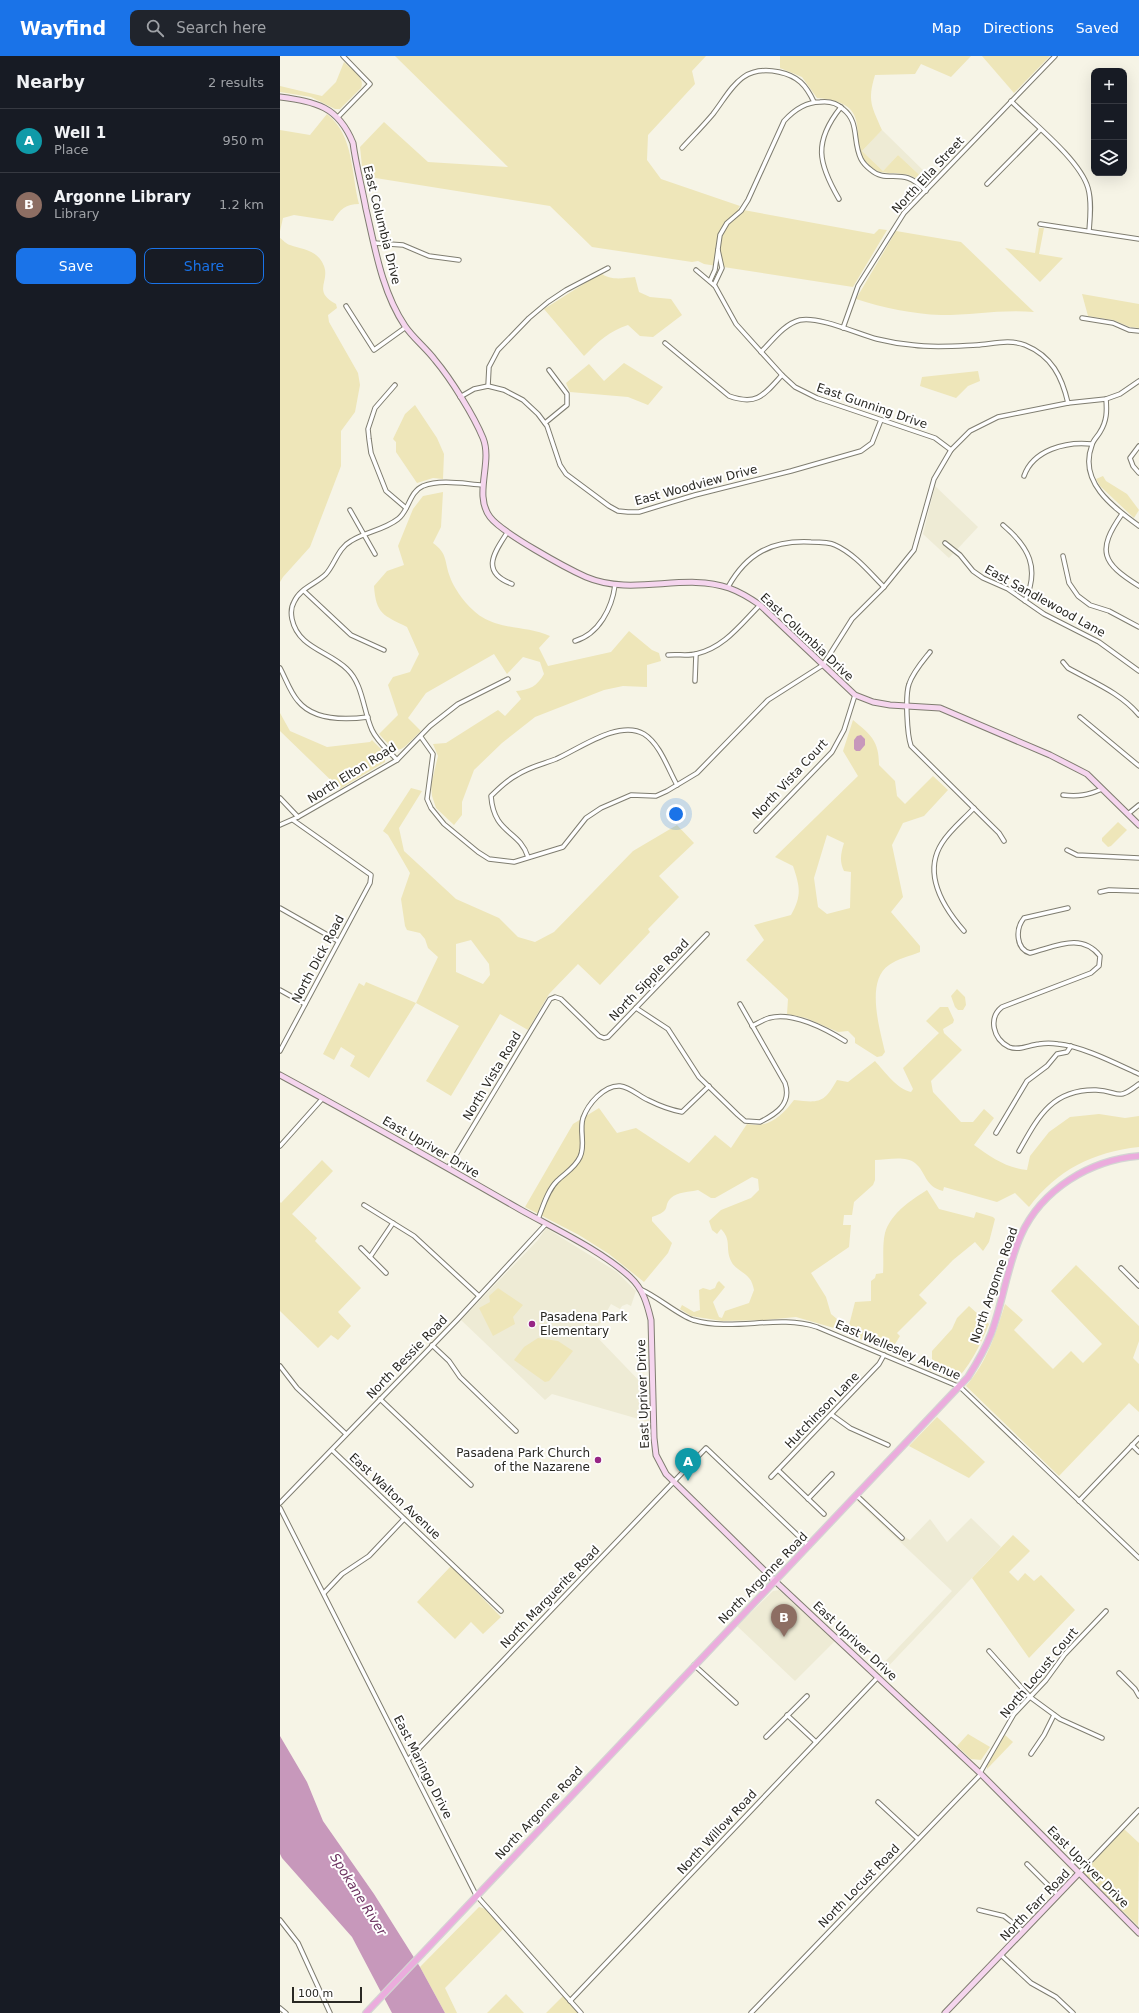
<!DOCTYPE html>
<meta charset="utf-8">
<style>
:root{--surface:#171b24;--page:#20242c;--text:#f1f3f6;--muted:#9ea1a6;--line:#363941;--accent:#1a73e8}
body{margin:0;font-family:"DejaVu Sans",sans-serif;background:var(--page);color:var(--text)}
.controls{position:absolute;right:12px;top:12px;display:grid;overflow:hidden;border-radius:8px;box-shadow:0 4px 16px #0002}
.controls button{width:36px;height:36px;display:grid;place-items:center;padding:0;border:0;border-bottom:1px solid var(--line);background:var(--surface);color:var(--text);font:20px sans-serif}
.scale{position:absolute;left:12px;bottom:10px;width:70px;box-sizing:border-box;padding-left:4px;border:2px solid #292823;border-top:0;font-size:11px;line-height:14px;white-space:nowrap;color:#292823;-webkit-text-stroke:3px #fff;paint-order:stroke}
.you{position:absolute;left:396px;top:758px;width:14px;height:14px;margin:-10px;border:3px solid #fff;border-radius:50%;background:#1a73e8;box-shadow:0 0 0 6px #1a73e833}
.badge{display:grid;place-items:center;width:26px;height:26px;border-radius:50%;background:var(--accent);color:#fff;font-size:13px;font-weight:700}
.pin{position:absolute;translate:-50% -33px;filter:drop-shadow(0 1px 2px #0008)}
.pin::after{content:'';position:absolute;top:21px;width:14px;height:12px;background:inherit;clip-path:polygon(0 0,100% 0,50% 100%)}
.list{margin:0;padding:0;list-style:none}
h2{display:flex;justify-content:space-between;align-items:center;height:52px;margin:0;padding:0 16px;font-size:17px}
h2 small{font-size:13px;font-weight:400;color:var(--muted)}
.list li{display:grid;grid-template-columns:26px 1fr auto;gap:12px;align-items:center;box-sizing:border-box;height:64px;padding:0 16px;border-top:1px solid var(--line)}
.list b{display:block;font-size:15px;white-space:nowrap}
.list p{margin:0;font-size:13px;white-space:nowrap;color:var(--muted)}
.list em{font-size:13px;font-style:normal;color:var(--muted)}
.actions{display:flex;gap:8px;padding:12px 16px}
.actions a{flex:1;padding:9px 0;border:1px solid var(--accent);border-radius:8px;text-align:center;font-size:14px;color:var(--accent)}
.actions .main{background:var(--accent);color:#fff}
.icon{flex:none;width:22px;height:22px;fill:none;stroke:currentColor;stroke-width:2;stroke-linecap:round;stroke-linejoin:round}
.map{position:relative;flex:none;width:859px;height:1957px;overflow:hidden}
header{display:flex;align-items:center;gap:24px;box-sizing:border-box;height:56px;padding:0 20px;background:var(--accent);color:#fff}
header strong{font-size:19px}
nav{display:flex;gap:22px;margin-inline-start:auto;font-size:14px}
.search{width:280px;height:36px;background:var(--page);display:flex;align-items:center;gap:10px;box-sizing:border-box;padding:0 14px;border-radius:8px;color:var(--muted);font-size:15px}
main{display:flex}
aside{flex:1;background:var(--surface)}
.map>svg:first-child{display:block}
.built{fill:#eeebd5}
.green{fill:#eee6b9;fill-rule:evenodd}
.water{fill:#c798bb}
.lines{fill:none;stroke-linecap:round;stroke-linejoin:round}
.street-casing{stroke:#7f7d70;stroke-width:5.5}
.secondary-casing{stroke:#7f7d70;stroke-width:7}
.primary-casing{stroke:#d4d4d3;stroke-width:8}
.street{stroke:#fff;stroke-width:3.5}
.secondary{stroke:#f5d5ee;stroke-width:5}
.primary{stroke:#ebacdd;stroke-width:5.5}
.poi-dot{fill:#972685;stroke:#fff;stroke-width:1.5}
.labels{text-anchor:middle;stroke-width:4;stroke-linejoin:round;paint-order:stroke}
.street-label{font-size:12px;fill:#292823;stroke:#fff}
.poi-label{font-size:12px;fill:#292823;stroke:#fff;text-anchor:start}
.water-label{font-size:13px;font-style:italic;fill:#6c3260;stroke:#fff}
</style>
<header>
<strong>Wayfind</strong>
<div class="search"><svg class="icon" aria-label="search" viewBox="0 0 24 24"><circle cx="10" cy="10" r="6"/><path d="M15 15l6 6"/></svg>Search here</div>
<nav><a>Map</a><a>Directions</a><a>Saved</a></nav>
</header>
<main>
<aside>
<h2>Nearby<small>2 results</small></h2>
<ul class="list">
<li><span class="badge" style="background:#0f9aa8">A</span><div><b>Well 1</b><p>Place</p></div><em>950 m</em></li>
<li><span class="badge" style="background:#8d6e63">B</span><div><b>Argonne Library</b><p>Library</p></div><em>1.2 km</em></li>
</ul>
<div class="actions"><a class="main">Save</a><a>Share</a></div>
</aside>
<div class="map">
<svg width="859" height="1957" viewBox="0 0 859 1957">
<rect width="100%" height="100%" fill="#f6f4e6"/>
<g class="built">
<polygon points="602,74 651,122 647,126 618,99 603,115 582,95"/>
<polygon points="655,430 698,471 669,502 643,478"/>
<polygon points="266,1172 337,1216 356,1235 351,1250 347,1248 342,1250 340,1253 331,1248 317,1273 317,1281 368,1334 369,1366 272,1338 265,1344 181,1264 258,1184"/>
<polygon points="582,1440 623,1480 630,1484 650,1463 667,1486 691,1462 721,1491 601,1618 597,1614 672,1535 577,1445"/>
<polygon points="499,1534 555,1585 515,1625 457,1570 493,1535"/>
</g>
<g class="green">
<polygon points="115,0 426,0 412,15 415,28 368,79 367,104 381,123 460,150 458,153 594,178 599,173 607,174 573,231 424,208 418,205 412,206 312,191 270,150 83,120 80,91 104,66 148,106 228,111"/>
<path d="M500,0H691L671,21L641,8L635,18L595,19C587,45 592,51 602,74L582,95L603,115L618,99L647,126L644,127C637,123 632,119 624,118C611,116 600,120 589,109C564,84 599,47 537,42L522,21L500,12Z"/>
<polygon points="702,0 770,0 734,37"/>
<path d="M64,6C71,13 86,22 81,32L60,53H55L31,41L0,36V30L42,40L56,26Z"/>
<path d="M47,58C74,79 71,117 79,148C66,148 60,153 53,165L14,159L3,162L0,175V74L30,79Z"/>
<polygon points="759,172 764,172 759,198 783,202 760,226 725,192 755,197"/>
<path d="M616,175L681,186L754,256C723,253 693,259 661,259C632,258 604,252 576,243Z"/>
<path d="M0,182C3,184 6,188 10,189C23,194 37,193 44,210C50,226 32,235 56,248L57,252L48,259L49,266L78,317L80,329L75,356L61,375V410L30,491L3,521L0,526Z"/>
<path d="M321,217C330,225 344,222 355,221L359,236L370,241L391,243L402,259L373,281L360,280L348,269C329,275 318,286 304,300L264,253Z"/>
<polygon points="802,238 859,248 859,272 850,271 833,264 808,260"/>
<polygon points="344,307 383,331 368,349 348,341 290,336 286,327 309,308 324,325"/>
<polygon points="698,315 700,325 688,330 676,342 640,330 642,321"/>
<polygon points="135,349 157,382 164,398 163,423 153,422 137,427 116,396 116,386 113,383 125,358"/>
<polygon points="823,420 826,425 847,438 859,454 854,462 820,430 816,423"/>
<path d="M163,436L161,471L153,487C168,498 164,505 170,521C175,535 189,553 202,561C223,574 248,570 270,580L259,592L268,610L331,596L349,575L372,594L379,597L381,605L367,609V631L343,630L324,634L255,661L222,687L194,714L182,746V759L174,769L156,752L152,740L151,729L158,700L153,688L166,687L218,654L225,660L241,643L236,635C250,634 257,630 264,618L260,606L243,601L227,618L214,598L146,637L128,662L141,675C119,695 121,703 99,678L118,659L108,629L113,621L130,616L139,598L127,571C103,559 96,558 94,530L107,515L124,509L118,490L133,453L143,440Z"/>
<polygon points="0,657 10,675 47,691 90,686 92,684 105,697 105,706 60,733 0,675"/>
<path d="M573,664C591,679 599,685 599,709L615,725L617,740L625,748L653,720L668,734L644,760L623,767L612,789L623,841L611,856L640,890V896C630,900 617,903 609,909C585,925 600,974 605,996L602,1000L597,1001L575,987V982L568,975L558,976L526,962L507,958L508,943L466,904L484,884L474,869L511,859C522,839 520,831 513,810L495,801L578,720L563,695ZM547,779L564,787C561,797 559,805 564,815L571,816L570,852L547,858L538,851L534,822Z"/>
<path d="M131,732L142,735L119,772L124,795L176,843L219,862L238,881L255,886L274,876L353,795L397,769L414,787L379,820L399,841L368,873L370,876L320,929L298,908L269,938L248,974L220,958L171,1040L146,1025L179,970L136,947L89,1022L70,1010L75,1000L61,991L54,1004L43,998L79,927L84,930L86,926L136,947L158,901L148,892L145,883L140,877L127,874L125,870L121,843L130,817L108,779L103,775ZM191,884L209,908L210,919L203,928L176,916V888Z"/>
<polygon points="838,766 847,774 831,790 828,791 822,785 822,782"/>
<polygon points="677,933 685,941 686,949 683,954 678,954 675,951 671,940"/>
<path d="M660,951H668L674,964L673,967L663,973L664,977L682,994L651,1025L653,1036L681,1066H693L704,1053L714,1062L694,1089C711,1101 726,1112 747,1114L750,1100L769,1076L790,1061L819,1058L845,1062L859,1060V1091C813,1096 777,1114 749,1151L735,1137L717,1146L664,1131L663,1135C644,1130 647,1117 635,1107C625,1099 606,1104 595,1104V1124L593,1129L574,1146L572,1159H564L563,1169H571L569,1191L531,1217L546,1241L551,1258L557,1263L554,1272L516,1261L485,1264L442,1265L411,1260L400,1253L402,1249L414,1256L420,1254L419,1234L423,1232L430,1234L435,1232L437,1227L439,1225L445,1231L433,1246L439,1261L442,1262L445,1255L469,1247L474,1234C473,1230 472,1225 469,1222C464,1216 454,1212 451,1205C445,1192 452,1184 441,1173L437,1178L432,1174L429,1165L441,1154L471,1142L479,1134L478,1123L472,1121L435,1142H431L418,1134C410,1136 397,1136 391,1142C382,1151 393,1154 372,1161V1165L392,1187L388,1197L364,1226L329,1198L299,1179L245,1151L293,1068L319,1052L337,1077L356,1072L409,1107L435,1079L451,1092L467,1068C488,1073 502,1060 514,1044C540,1047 544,1047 557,1024L568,1026L595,1005C605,1016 617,1033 631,1036L633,1033L623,1012L659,977L646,965Z"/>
<polygon points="42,1104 53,1115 12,1158 37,1182 35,1185 81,1232 58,1256 71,1270 58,1284 51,1279 38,1292 0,1255 0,1146 1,1147"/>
<path d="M647,1134L659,1153L694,1162L696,1156L713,1161L715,1163L709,1186L703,1195L695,1186L673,1204L639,1239L647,1247L617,1277L620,1280L610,1296L567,1277L575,1246L591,1245V1225L595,1222L596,1218L603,1217C604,1205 602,1189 605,1177C611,1157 631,1144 647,1134Z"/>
<path d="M796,1209L859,1270V1285L853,1302L859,1308V1356L849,1347L779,1420L686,1330C707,1306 716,1277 725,1248L743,1264L734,1274L773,1313L791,1295L803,1307L822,1288L771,1235Z"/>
<polygon points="218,1232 243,1249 233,1261 235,1268 213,1280 199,1252 210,1246 209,1240"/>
<path d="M689,1250L709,1268C704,1281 686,1320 673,1324L648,1313L652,1304V1295L672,1273L677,1262Z"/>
<polygon points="258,1282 278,1285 293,1295 269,1325 265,1326 234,1304 244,1291"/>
<polygon points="657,1361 705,1406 689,1422 629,1390"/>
<polygon points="733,1479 750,1495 729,1516 738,1525 745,1517 754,1525 761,1519 795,1554 749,1602 692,1522"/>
<polygon points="171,1510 221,1561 203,1578 191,1566 175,1583 137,1546"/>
<polygon points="688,1678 710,1691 701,1704 691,1703 677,1690"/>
<polygon points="725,1679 733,1686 707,1713 707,1710"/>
<polygon points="844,1773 859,1787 858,1870 803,1816"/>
<path d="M199,1851C209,1852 217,1865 224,1872L165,1932L177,1957H165L140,1911Z"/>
<polygon points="226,1938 244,1957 207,1957"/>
<polygon points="283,1940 298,1957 266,1957"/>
</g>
<g class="water">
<polygon points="581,679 585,683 585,689 580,695 576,695 574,693 574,684 577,680"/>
<polygon points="0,1680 27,1726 43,1765 94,1838 140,1911 165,1957 112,1957 72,1881 2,1802 0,1798"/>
</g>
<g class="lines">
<defs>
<g id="street">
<path d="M731,45C753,67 800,104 808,132C812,146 810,162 809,175"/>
<polyline points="58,61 90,28 63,0"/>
<path d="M402,92C412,81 423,70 433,58C452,33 461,8 499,16C518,20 526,29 534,46"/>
<polyline points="707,128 760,74"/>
<path d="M559,143C538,107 533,86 561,51"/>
<polyline points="760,168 859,183"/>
<polyline points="94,187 123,189 149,200 179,204"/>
<polyline points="416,214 435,230 456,268 502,319 515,331 537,342 655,382 671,394"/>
<path d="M430,225L435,214L440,179L447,167L461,155L468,144L504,65C514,54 525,46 540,46C548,45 557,47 563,53C580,66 572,85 581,103C583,107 587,111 591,114C602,124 615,118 628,122C635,124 641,130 646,135"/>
<polyline points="434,229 442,212 438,194"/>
<polyline points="66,250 94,294 126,271"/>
<polyline points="802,262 833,267 849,274 859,275"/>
<polyline points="563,272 578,230 624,157 775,0"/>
<path d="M385,287L449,340C477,350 484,339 502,319"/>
<path d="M481,296C493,284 504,268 520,264C539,260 578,278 597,283C609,286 621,288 633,289C653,292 676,290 697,289C712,288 730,283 745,289C772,300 782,321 788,347"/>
<polyline points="115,329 95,352 88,373 89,383 91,397 106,435 126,452"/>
<polyline points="208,330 209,311 218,294 249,262 268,246 286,234 328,212"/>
<polyline points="180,341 194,333 208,330 224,334 243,344 258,358 267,370 280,409 286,418 329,450 338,455 348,456 359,456 415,439 511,415 581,395 592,387 601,364"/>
<path d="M826,343C827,355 827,365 820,376C818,380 813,384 812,389C798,426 833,451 859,470"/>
<polyline points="265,367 287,349 287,338 269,314"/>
<polyline points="859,390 850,402 853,410 859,417"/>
<path d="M744,420C753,394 786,385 812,388"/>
<polyline points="70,454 95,498"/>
<path d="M842,458C816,495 822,507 859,530"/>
<path d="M723,469C749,491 760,512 745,545"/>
<path d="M227,477C214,497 200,516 232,528"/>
<polyline points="665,487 680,499 693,515 703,522 728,533 764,558 819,586 859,615"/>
<polyline points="783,500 789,527 798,540 810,549 829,555 859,571"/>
<path d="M448,531C467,497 492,484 531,486C539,486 549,486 555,489C575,498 590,517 604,531"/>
<polyline points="24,535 71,579 104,594"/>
<path d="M295,585C319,578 332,552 335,529"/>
<path d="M650,596C642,606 633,616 629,628C625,639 627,679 631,690L719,777L724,785"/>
<path d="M388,599C397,598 408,600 416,598C444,592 461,568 480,549"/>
<path d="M783,606L788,612C813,626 841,637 859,659"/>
<path d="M0,612C6,623 10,636 18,645C34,665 65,664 88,661"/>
<polyline points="415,625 416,598"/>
<polyline points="800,661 859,710"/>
<polyline points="141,681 153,698 147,743 151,752 164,768 198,796 209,803 234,806 283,791 306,762 321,752 351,739 376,740 387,735 417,717 488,644 543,609 572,563 604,531 634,494 654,423 671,394 690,375 718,361 788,347 826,343 840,338 859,325"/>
<path d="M117,704C108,694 97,685 92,674C83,654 83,628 67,613C49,595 18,592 12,563C11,558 11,551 14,546C20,532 36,528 46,518C55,508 58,492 71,485C85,476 104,474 118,463C129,455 129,436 143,430C161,423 185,428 203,429"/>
<path d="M783,739C798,741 808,739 822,733"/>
<polyline points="0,742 18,761"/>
<polyline points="848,758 859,749"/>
<polyline points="0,769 18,761 117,704 150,670 178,648 228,623"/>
<polyline points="476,775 552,696 564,674 575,639"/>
<polyline points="787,794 797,799 859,802"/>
<path d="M248,801C239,773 214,779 211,740C219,732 227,724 237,719C249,711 263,708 276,703C299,693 339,663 364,678C380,688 388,713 397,729"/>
<polyline points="820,836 829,834 859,835"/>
<polyline points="0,852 58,885"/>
<path d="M788,852L744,862C735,873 736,893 750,897C775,891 801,876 820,900L819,910L811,917L722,951C708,962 713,983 729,991C739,995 749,989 759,988C765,987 772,987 778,988C802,990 837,1008 859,1018"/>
<path d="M684,875C663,851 642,818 662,787C670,774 684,763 694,752"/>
<polyline points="0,934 25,948"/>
<path d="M356,952L388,973L419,1021L458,1059L465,1065L480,1066C496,1058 512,1048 505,1027L460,948"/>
<path d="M472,970C478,967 483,964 489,962C512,955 546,973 565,985"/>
<polyline points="0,995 90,827 91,819 13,764"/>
<polyline points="716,1077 747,1025 767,1010 777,998 787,996 791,990"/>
<polyline points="0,1090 43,1042"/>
<path d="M739,1095C758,1061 772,1033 816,1034C840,1035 836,1046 859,1028"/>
<polyline points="168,1112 270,943 275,941 281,943 319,980 324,982 328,981 427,878"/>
<polyline points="84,1149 134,1180 199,1240"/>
<path d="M258,1163C263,1151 267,1135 277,1125C285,1117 295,1112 300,1101C306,1089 299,1075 303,1062C308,1048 324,1029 340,1030C350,1031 359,1040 368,1044C378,1049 391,1054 402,1056L429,1030"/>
<polyline points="81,1192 106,1217"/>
<polyline points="90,1201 113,1167"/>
<polyline points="841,1212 859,1230"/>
<path d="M360,1233C377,1240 398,1259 413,1264C454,1276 497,1258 537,1271L680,1331L859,1502"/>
<polyline points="152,1289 169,1305 180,1321 236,1375"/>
<polyline points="0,1310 17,1332 66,1378"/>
<polyline points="100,1343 191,1429"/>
<polyline points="552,1359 570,1372 608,1389"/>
<polyline points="852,1389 859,1396"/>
<polyline points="52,1394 221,1555"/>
<polyline points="498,1414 544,1458"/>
<polyline points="491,1421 599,1308 604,1299"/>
<polyline points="576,1439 622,1482"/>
<polyline points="528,1443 552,1418"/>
<polyline points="799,1445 859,1382"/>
<polyline points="0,1447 178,1263 266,1168"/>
<polyline points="0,1452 196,1839 301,1957"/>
<polyline points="44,1537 62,1518 89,1500 124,1463"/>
<polyline points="709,1595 750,1641 780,1663 822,1682"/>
<polyline points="414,1609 456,1647"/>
<polyline points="839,1617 855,1633 859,1640"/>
<polyline points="507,1659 536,1686"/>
<polyline points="486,1681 527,1640"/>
<polyline points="751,1698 764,1679 774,1659"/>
<polyline points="128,1704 426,1392 529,1490"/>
<polyline points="700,1717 734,1658 766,1624 785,1598 826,1555"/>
<polyline points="598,1746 638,1783"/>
<polyline points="747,1808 778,1839"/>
<polyline points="799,1817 859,1754"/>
<polyline points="699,1854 724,1860 743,1875"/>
<polyline points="0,1864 18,1887 50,1957"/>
<polyline points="721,1899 751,1927 776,1941 793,1957"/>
<polyline points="290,1945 598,1621"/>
<polyline points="0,1952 6,1957"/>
<polyline points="471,1957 701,1718"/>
</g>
<g id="secondary">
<path d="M0,41C36,46 58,50 73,87C76,110 82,131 86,153C95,192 102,236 125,270C133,282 146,292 155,304C171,323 194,360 203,382C213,407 193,438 210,461C222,477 286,512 306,521C353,541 404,516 449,532C460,536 470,542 480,549L575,639L593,646L610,649L660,652L770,699L807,718L859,769"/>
<path d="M0,1019C81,1063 161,1108 241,1154C275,1173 322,1195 350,1221C363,1233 367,1247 371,1264L374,1382L376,1399L386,1418L495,1525L701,1718L859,1877"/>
<polyline points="665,1957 799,1817"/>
</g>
<path id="primary" d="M86,1957L688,1321C697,1307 705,1293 711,1278C723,1246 727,1210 741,1179C762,1133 810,1104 859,1100"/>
</defs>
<use href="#street" class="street-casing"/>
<use href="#secondary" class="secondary-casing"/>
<use href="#primary" class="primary-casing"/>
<use href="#street" class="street"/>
<use href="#secondary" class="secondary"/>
<use href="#primary" class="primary"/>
</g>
<g class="poi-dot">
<circle cx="252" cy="1268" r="4"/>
<circle cx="318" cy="1404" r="4"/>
</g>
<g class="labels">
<g class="street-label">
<text transform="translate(648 119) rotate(-47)" y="4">North Ella Street</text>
<text transform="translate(102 169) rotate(76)" y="4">East Columbia Drive</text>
<text transform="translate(592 350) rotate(19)" y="4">East Gunning Drive</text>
<text transform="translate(416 429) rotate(-15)" y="4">East Woodview Drive</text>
<text transform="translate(765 545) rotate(29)" y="4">East Sandlewood Lane</text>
<text transform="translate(527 581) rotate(43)" y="4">East Columbia Drive</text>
<text transform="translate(72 717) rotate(-32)" y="4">North Elton Road</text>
<text transform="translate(510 723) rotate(-47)" y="4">North Vista Court</text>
<text transform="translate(38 903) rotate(-62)" y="4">North Dick Road</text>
<text transform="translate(369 924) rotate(-46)" y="4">North Sipple Road</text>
<text transform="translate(212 1020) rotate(-59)" y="4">North Vista Road</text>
<text transform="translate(151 1091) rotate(30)" y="4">East Upriver Drive</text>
<text transform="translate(714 1229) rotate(-71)" y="4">North Argonne Road</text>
<text transform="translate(618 1294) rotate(23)" y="4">East Wellesley Avenue</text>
<text transform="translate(127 1301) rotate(-46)" y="4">North Bessie Road</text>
<text transform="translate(363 1338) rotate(-92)" y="4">East Upriver Drive</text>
<text transform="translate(542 1354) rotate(-46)" y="4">Hutchinson Lane</text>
<text transform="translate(115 1440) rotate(43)" y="4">East Walton Avenue</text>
<text transform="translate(483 1522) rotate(-46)" y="4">North Argonne Road</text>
<text transform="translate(270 1541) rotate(-46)" y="4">North Marguerite Road</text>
<text transform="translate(575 1585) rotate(43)" y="4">East Upriver Drive</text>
<text transform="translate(759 1617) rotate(-50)" y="4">North Locust Court</text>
<text transform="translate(143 1711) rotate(63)" y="4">East Maringo Drive</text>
<text transform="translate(259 1757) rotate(-47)" y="4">North Argonne Road</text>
<text transform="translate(437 1776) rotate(-47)" y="4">North Willow Road</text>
<text transform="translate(808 1811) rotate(45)" y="4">East Upriver Drive</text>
<text transform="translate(579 1830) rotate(-46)" y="4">North Locust Road</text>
<text transform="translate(755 1849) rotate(-46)" y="4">North Farr Road</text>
</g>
<g class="poi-label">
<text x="260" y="1265">Pasadena Park<tspan x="260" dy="14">Elementary</tspan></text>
<text x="310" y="1401" text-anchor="end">Pasadena Park Church<tspan x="310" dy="14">of the Nazarene</tspan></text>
</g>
<g class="water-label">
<text transform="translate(79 1838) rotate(58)" y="5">Spokane River</text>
</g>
</g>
</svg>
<div class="controls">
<button>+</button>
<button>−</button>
<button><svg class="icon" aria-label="layers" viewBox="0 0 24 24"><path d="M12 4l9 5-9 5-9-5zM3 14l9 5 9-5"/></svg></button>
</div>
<div class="scale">100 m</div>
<div class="you"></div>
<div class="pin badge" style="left:408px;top:1425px;background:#0f9aa8">A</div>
<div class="pin badge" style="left:504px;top:1581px;background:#8d6e63">B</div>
</div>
</main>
